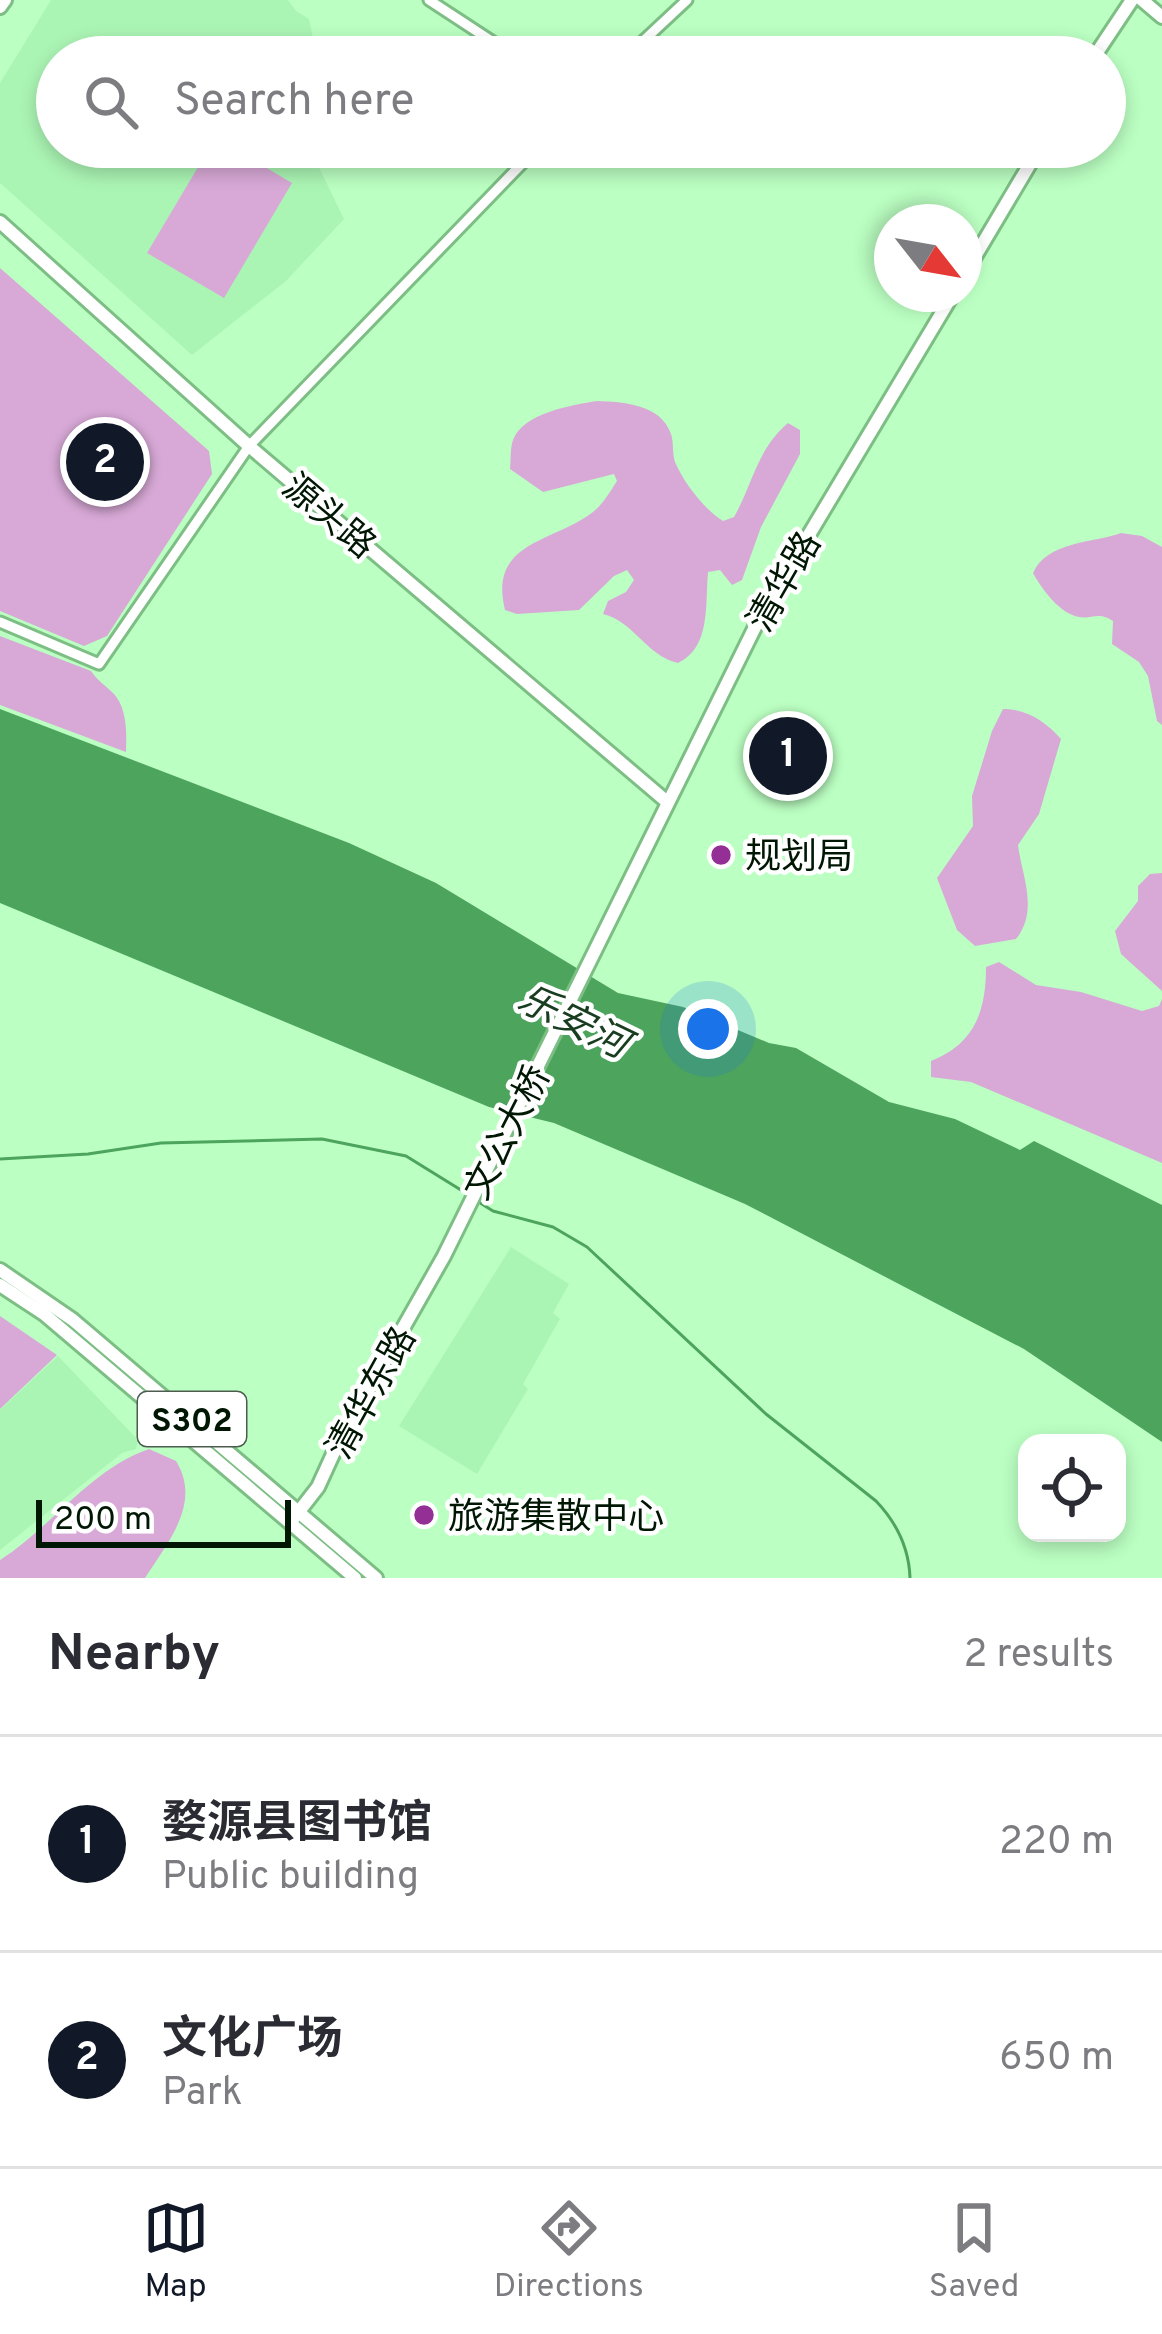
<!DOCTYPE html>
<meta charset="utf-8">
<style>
:root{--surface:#fff;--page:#f7f7f7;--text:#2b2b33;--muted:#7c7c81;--line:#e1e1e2;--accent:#111827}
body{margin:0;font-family:Overpass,"Noto Sans SC",sans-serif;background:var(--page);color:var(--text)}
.controls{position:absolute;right:36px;bottom:36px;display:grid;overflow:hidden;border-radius:24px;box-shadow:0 6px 18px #0003}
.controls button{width:108px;height:108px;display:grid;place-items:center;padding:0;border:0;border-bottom:3px solid var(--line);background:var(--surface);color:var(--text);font:60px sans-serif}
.compass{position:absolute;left:874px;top:204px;width:108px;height:108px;border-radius:50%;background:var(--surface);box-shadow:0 6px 18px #0003;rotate:121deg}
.scale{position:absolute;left:36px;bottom:30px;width:255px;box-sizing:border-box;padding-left:12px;border:6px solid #001703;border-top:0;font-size:33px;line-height:42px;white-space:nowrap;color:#001703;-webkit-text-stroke:9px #fff;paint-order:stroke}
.you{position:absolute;left:708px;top:1029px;width:42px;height:42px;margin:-30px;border:9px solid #fff;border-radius:50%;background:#1a73e8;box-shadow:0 0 0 18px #1a73e833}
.badge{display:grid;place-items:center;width:78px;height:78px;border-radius:50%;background:var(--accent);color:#fff;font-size:39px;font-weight:700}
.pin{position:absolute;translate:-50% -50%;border:6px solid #fff;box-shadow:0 3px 12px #0006}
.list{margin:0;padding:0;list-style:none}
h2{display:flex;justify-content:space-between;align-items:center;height:156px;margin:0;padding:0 48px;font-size:51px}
h2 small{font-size:39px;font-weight:400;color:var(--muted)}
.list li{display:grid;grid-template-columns:78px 1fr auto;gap:36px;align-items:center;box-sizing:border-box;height:216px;padding:0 48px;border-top:3px solid var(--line)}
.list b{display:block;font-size:45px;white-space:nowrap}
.list p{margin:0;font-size:39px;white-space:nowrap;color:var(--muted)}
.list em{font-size:39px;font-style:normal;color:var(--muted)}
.icon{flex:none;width:66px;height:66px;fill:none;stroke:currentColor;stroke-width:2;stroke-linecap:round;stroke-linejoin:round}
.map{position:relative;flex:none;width:1162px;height:1578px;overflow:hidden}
.search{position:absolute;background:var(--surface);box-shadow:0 6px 18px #0003;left:36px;right:36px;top:36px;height:132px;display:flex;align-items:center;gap:30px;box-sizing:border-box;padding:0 42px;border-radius:66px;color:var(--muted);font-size:45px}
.sheet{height:588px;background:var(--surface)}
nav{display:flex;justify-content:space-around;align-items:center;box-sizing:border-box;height:168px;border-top:3px solid var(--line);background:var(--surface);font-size:33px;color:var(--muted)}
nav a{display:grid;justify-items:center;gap:6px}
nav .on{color:var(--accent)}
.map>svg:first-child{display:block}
.built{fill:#abf5b4}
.green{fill:#d8a9d7}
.water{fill:#4da45c}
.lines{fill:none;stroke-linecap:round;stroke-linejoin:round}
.stream{stroke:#4da45c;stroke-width:3}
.minor-casing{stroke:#7dbe85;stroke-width:15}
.major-casing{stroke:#7dbe85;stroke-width:18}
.minor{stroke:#fff;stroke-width:9}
.major{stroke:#fff;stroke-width:12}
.poi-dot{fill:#942f95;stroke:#fff;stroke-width:4.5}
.labels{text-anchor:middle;stroke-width:9;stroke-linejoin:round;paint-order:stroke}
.shield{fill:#fff;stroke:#4c5d4f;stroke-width:3}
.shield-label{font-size:33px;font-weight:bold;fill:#001703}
.street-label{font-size:36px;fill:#001703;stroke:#fff}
.poi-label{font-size:36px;fill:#001703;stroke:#fff;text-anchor:start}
.water-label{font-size:39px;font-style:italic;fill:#193d1f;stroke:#fff}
</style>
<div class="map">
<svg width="1162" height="1578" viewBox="0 0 1162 1578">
<rect width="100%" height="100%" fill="#bbffc2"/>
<g class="built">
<polygon points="51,0 288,0 296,11 309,19 317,57 57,57 57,147 309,147 344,219 286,281 192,355 0,183 0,83"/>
<polygon points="511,1247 569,1284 553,1313 560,1319 523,1384 528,1389 477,1474 399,1426"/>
<polygon points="58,1356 138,1440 136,1449 122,1453 0,1550 0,1410"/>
</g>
<g class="green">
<polygon points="210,147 231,147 292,183 224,298 147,253"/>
<polygon points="0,268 209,451 212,474 107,636 84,646 0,611"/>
<path d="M597,401C623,402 661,404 671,434C674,443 672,453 675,462C684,483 704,509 723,521L734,517C753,484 757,449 788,423L800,430V454L761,527L742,580L732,585L720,570L708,572C705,605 711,647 678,663C645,655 635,622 603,614L608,601L626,592L634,580L627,570L614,576L579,610L517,614L505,610C488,541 553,543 593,512C603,504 610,492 617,481L614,474L543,492L510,469C511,461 510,448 513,440C523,413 572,405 597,401Z"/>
<path d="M1121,533L1142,536L1162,547V725L1157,721L1148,676L1139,662L1112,644L1113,621C1097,610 1091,621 1075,616C1058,611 1041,588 1033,573C1047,541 1094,543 1121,533Z"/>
<path d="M0,636L91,671C98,681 104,684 113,693C127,707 127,733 126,752L0,705Z"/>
<path d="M1003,709C1026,709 1045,721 1061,739L1039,814L1018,845C1022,877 1039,910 1016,939L975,946L957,930L937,878L973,826L972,796L992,731Z"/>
<polygon points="1162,873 1162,991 1121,954 1115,931 1138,901 1138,886 1150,874"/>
<path d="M999,962L1036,985L1081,992L1142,1011L1159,1006L1162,999V1163L971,1082L931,1077V1061C974,1044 986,1012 986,967Z"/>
<polygon points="0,1316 57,1355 0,1409"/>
<path d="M149,1449L176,1461C202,1503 168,1542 145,1578H0V1560C52,1527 89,1470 149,1449Z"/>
</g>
<polygon class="water" points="0,709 349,843 436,883 618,993 683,1007 769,1043 796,1048 889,1102 955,1119 1020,1150 1034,1141 1162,1205 1162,1442 1024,1349 745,1204 554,1123 489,1107 0,903"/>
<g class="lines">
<g class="stream">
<polyline points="0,1159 88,1154 161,1143 322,1139 406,1156 469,1195"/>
<path d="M477,1201L493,1211L553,1227L587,1247L766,1414L876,1501C897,1523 909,1547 910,1578"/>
</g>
<defs>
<g id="minor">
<polyline points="429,0 516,57"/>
<polyline points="626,57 687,0"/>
<polyline points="0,622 99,664 249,446 538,147"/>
</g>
<g id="major">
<polyline points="1142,0 1162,17"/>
<polyline points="0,7 5,0"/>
<polyline points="1094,57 1132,0"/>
<polyline points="0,222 249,446 666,801"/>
<polyline points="964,275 1040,147"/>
<polyline points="0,1270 73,1320 376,1578"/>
<polyline points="0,1285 44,1314 355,1578"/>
<polyline points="290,1523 318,1487 339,1441 444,1256 761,615 953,294"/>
</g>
</defs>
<use href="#minor" class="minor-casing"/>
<use href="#major" class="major-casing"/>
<use href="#minor" class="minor"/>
<use href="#major" class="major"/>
</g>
<g class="poi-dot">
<circle cx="721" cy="855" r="12"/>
<circle cx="424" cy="1515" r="12"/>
</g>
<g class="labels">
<rect class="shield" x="138" y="1392" width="108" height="54" rx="9"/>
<g class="shield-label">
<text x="192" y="1431">S302</text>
</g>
<g class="street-label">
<text transform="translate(330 515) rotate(40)" y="13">源头路</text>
<text transform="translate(783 581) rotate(-60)" y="13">清华路</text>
<text transform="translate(506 1132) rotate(-63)" y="13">文公大桥</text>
<text transform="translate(370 1392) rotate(-61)" y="13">清华东路</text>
</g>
<g class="poi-label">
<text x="745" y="868">规划局</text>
<text x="448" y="1528">旅游集散中心</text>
</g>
<g class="water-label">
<text transform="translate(574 1020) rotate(26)" y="14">乐安河</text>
</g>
</g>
</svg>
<div class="controls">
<button><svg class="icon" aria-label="locate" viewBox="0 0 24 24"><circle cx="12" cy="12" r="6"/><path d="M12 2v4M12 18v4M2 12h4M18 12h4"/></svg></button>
</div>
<svg class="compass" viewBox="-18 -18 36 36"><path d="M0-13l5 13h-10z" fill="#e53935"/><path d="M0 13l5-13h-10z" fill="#7c7c81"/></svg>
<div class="scale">200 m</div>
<div class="you"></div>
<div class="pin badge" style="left:788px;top:756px">1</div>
<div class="pin badge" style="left:105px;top:462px">2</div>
<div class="search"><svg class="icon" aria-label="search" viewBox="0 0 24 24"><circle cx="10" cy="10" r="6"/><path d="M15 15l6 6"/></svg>Search here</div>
</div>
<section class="sheet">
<h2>Nearby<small>2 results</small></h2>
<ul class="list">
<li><span class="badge">1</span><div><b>婺源县图书馆</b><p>Public building</p></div><em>220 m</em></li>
<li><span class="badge">2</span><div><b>文化广场</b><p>Park</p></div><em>650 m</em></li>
</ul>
</section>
<nav>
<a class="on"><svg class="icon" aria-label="map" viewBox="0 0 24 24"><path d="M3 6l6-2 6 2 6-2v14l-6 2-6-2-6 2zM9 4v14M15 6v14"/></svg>Map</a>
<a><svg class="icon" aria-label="directions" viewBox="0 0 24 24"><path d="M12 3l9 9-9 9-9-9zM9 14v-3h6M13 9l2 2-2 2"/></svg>Directions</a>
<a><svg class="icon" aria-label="saved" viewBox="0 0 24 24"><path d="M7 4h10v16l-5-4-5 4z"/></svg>Saved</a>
</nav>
